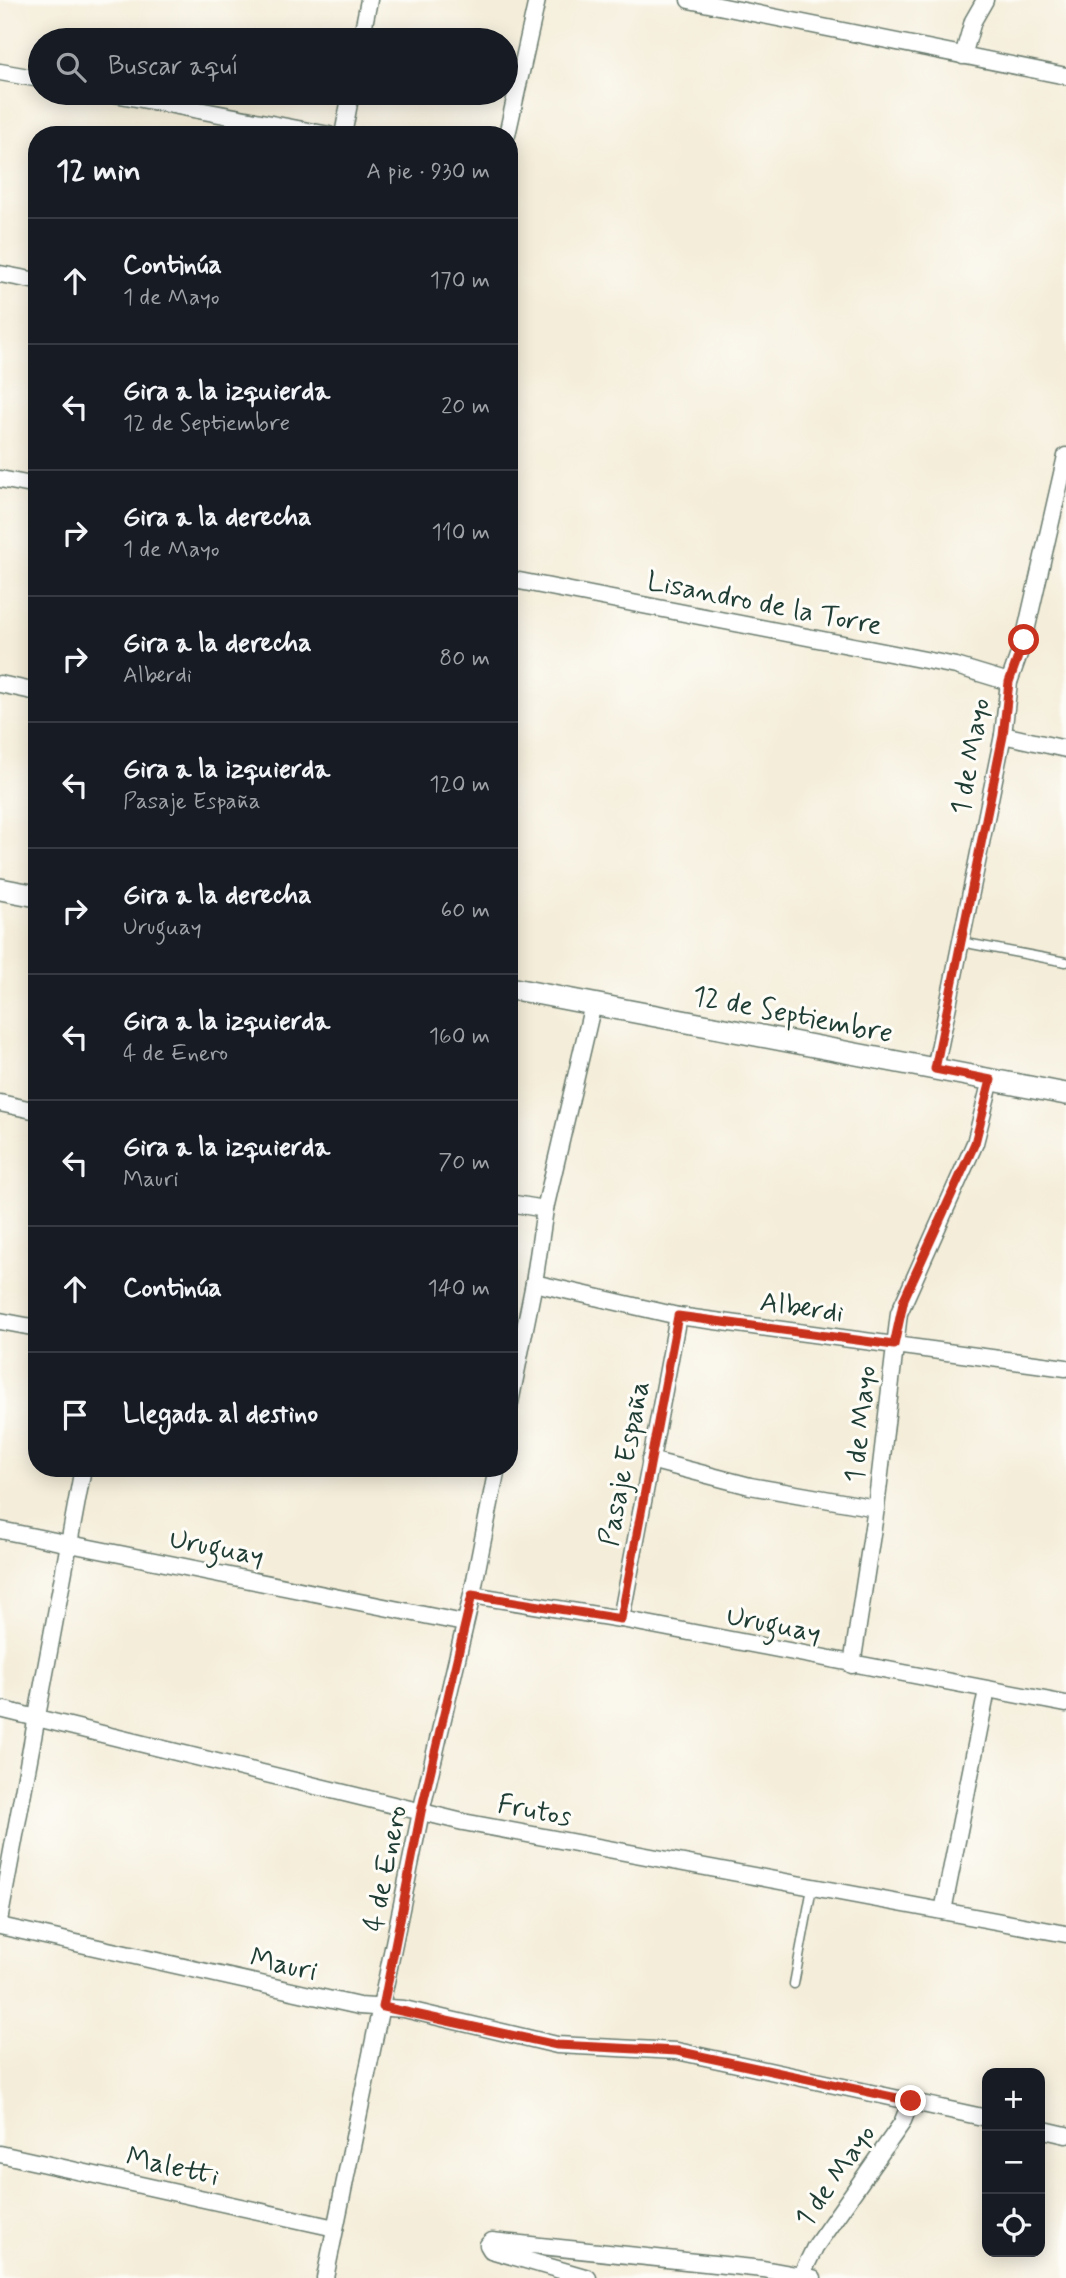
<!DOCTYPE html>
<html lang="es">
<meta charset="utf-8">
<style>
:root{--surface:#171b24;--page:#20242c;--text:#f1f3f6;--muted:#9ea1a6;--line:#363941}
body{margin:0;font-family:Mynerve,sans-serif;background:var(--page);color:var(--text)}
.controls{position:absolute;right:21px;bottom:21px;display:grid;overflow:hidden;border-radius:14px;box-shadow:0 4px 18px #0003}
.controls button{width:63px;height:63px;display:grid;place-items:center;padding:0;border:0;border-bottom:2px solid var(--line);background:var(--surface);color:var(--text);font:35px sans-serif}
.stop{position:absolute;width:21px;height:21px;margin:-16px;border:5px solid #c8321e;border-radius:50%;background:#fff}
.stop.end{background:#c8321e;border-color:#fff;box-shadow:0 2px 7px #0008}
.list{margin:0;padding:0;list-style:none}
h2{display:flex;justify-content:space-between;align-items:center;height:91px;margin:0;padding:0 28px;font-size:30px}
h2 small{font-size:23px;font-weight:400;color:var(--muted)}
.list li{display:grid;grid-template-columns:46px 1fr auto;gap:21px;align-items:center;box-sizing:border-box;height:126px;padding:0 28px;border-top:2px solid var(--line)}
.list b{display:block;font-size:26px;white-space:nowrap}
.list p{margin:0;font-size:23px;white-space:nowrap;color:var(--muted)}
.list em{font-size:23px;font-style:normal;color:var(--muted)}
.icon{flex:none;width:38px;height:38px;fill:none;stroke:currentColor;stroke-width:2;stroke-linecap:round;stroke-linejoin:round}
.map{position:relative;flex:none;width:1066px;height:2278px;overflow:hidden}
.search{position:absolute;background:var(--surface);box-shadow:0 4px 18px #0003;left:28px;top:28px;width:490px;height:77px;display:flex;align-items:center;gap:18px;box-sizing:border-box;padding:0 24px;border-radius:38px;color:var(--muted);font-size:26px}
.panel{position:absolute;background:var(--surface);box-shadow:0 4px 18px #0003;left:28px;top:126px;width:490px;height:1351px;border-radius:28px}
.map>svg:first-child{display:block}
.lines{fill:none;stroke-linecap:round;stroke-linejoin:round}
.service-casing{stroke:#6a7b6e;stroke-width:11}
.minor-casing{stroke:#6a7b6e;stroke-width:19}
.tertiary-casing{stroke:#6a7b6e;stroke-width:24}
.service{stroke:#fff;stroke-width:8}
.minor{stroke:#fff;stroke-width:16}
.tertiary{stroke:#fff;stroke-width:21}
.route{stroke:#c8321e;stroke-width:9}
.labels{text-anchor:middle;stroke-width:6;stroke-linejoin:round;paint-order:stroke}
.street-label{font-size:28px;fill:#1f3d34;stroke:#fdfcf7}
</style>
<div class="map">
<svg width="1066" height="2278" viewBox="0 0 1066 2278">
<rect width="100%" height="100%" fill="#fdfcf7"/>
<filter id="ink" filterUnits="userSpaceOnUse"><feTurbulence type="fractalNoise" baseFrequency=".0143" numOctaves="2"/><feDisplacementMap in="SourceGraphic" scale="14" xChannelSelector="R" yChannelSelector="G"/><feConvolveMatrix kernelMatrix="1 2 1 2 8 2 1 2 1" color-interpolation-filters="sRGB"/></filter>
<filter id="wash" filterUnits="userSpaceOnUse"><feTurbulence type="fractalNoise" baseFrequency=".00686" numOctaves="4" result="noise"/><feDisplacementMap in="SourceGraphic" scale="28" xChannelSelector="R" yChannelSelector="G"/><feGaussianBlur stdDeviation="1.57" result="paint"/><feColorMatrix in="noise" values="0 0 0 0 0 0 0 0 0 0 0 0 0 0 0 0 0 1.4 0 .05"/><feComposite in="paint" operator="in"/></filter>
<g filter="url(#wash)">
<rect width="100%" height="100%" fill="#f4edd9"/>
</g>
<g filter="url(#ink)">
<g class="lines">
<defs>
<g id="service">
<polyline points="961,942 1066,962"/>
<polyline points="794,1984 812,1888"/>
</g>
<g id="minor">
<polyline points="689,0 1066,76"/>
<polyline points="361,40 369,0"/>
<polyline points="963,56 973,21 985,0"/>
<polyline points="0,72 40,79"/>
<polyline points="110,93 329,135"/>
<polyline points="343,135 351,93"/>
<polyline points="507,135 537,0"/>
<polyline points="0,274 37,281"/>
<polyline points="0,479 37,486"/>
<polyline points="509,579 956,666 1009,682"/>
<polyline points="0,684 37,692"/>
<polyline points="1003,735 1066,749"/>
<polyline points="935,1069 1003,735 1009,682 1024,640 1066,456"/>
<polyline points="0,1103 37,1111"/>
<polyline points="509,1203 545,1209"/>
<polyline points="534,1283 678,1316 1066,1368"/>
<polyline points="0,1321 37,1328"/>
<polyline points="509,1408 534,1283 545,1209 593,1004"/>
<polyline points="650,1460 750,1486 876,1508"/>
<polyline points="0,1530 464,1623"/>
<polyline points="472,1595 621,1619 1066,1704"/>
<polyline points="621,1619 678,1316"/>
<polyline points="852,1665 876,1508 899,1313 975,1143 991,1080"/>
<polyline points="0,1709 463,1822 1066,1934"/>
<polyline points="943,1911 987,1690"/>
<polyline points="0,1916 83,1468"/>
<polyline points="0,1926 359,2006 404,2009 557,2045 677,2051 987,2118"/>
<polyline points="1040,2129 1066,2135"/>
<polyline points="0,2154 335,2228"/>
<polyline points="325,2278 421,1812 472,1595 497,1468"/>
<polyline points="588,2278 491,2250 488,2245 492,2241 763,2269 813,2278"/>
<polyline points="800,2278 815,2247 902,2123 911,2101"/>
</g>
<g id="tertiary">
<polyline points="0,889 37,896"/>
<polyline points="509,988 1066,1094"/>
</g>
</defs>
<use href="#service" class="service-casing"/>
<use href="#minor" class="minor-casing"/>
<use href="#tertiary" class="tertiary-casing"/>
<use href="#service" class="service"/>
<use href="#minor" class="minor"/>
<use href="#tertiary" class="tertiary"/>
</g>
</g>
<g class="lines" filter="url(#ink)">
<polyline class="route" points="911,2101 677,2051 557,2045 383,2007 421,1812 472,1595 621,1619 678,1316 894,1345 904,1299 975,1143 991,1080 935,1069 1003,736 1009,682 1024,640"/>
</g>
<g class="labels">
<g class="street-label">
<text transform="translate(765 602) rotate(11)" y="10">Lisandro de la Torre</text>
<text transform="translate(969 756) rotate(-80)" y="10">1 de Mayo</text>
<text transform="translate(793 1013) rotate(11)" y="10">12 de Septiembre</text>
<text transform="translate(802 1306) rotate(8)" y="10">Alberdi</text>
<text transform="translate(859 1424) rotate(-84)" y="10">1 de Mayo</text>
<text transform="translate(623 1463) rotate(-79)" y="10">Pasaje España</text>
<text transform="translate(217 1546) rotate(11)" y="10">Uruguay</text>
<text transform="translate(774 1623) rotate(11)" y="10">Uruguay</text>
<text transform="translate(535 1809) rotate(11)" y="10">Frutos</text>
<text transform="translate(384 1868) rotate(-79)" y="10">4 de Enero</text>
<text transform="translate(284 1963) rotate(13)" y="10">Mauri</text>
<text transform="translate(173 2165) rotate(13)" y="10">Maletti</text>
<text transform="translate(834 2175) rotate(-55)" y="10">1 de Mayo</text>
</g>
</g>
</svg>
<div class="controls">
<button>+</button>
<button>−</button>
<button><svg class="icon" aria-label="locate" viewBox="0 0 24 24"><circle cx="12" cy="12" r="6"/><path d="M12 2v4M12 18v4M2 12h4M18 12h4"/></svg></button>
</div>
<div class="stop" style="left:1024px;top:640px"></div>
<div class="stop end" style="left:911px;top:2101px"></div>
<div class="search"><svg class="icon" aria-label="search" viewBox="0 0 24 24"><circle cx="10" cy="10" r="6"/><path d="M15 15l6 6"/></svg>Buscar aquí</div>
<section class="panel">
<h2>12 min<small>A pie · 930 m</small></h2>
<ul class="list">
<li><svg class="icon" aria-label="ahead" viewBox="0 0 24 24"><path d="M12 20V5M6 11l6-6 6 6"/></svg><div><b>Continúa</b><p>1 de Mayo</p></div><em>170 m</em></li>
<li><svg class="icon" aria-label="left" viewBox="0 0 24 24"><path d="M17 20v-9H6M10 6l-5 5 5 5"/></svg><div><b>Gira a la izquierda</b><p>12 de Septiembre</p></div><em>20 m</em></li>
<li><svg class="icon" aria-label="right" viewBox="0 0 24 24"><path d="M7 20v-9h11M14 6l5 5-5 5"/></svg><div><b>Gira a la derecha</b><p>1 de Mayo</p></div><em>110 m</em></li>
<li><svg class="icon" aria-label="right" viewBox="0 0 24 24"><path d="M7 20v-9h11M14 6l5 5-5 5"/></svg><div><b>Gira a la derecha</b><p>Alberdi</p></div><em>80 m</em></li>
<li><svg class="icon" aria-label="left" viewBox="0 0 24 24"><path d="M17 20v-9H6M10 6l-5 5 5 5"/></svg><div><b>Gira a la izquierda</b><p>Pasaje España</p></div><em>120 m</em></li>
<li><svg class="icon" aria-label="right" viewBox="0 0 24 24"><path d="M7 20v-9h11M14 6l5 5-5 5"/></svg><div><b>Gira a la derecha</b><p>Uruguay</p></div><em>60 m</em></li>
<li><svg class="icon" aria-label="left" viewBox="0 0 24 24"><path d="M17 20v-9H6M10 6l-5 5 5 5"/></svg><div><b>Gira a la izquierda</b><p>4 de Enero</p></div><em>160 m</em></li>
<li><svg class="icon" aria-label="left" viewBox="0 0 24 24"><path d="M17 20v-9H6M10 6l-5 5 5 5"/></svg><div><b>Gira a la izquierda</b><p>Mauri</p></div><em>70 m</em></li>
<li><svg class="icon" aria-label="ahead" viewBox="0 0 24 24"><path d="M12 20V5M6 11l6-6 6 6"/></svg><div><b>Continúa</b></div><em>140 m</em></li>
<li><svg class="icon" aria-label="arrive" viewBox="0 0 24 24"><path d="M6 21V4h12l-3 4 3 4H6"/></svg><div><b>Llegada al destino</b></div></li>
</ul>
</section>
</div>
